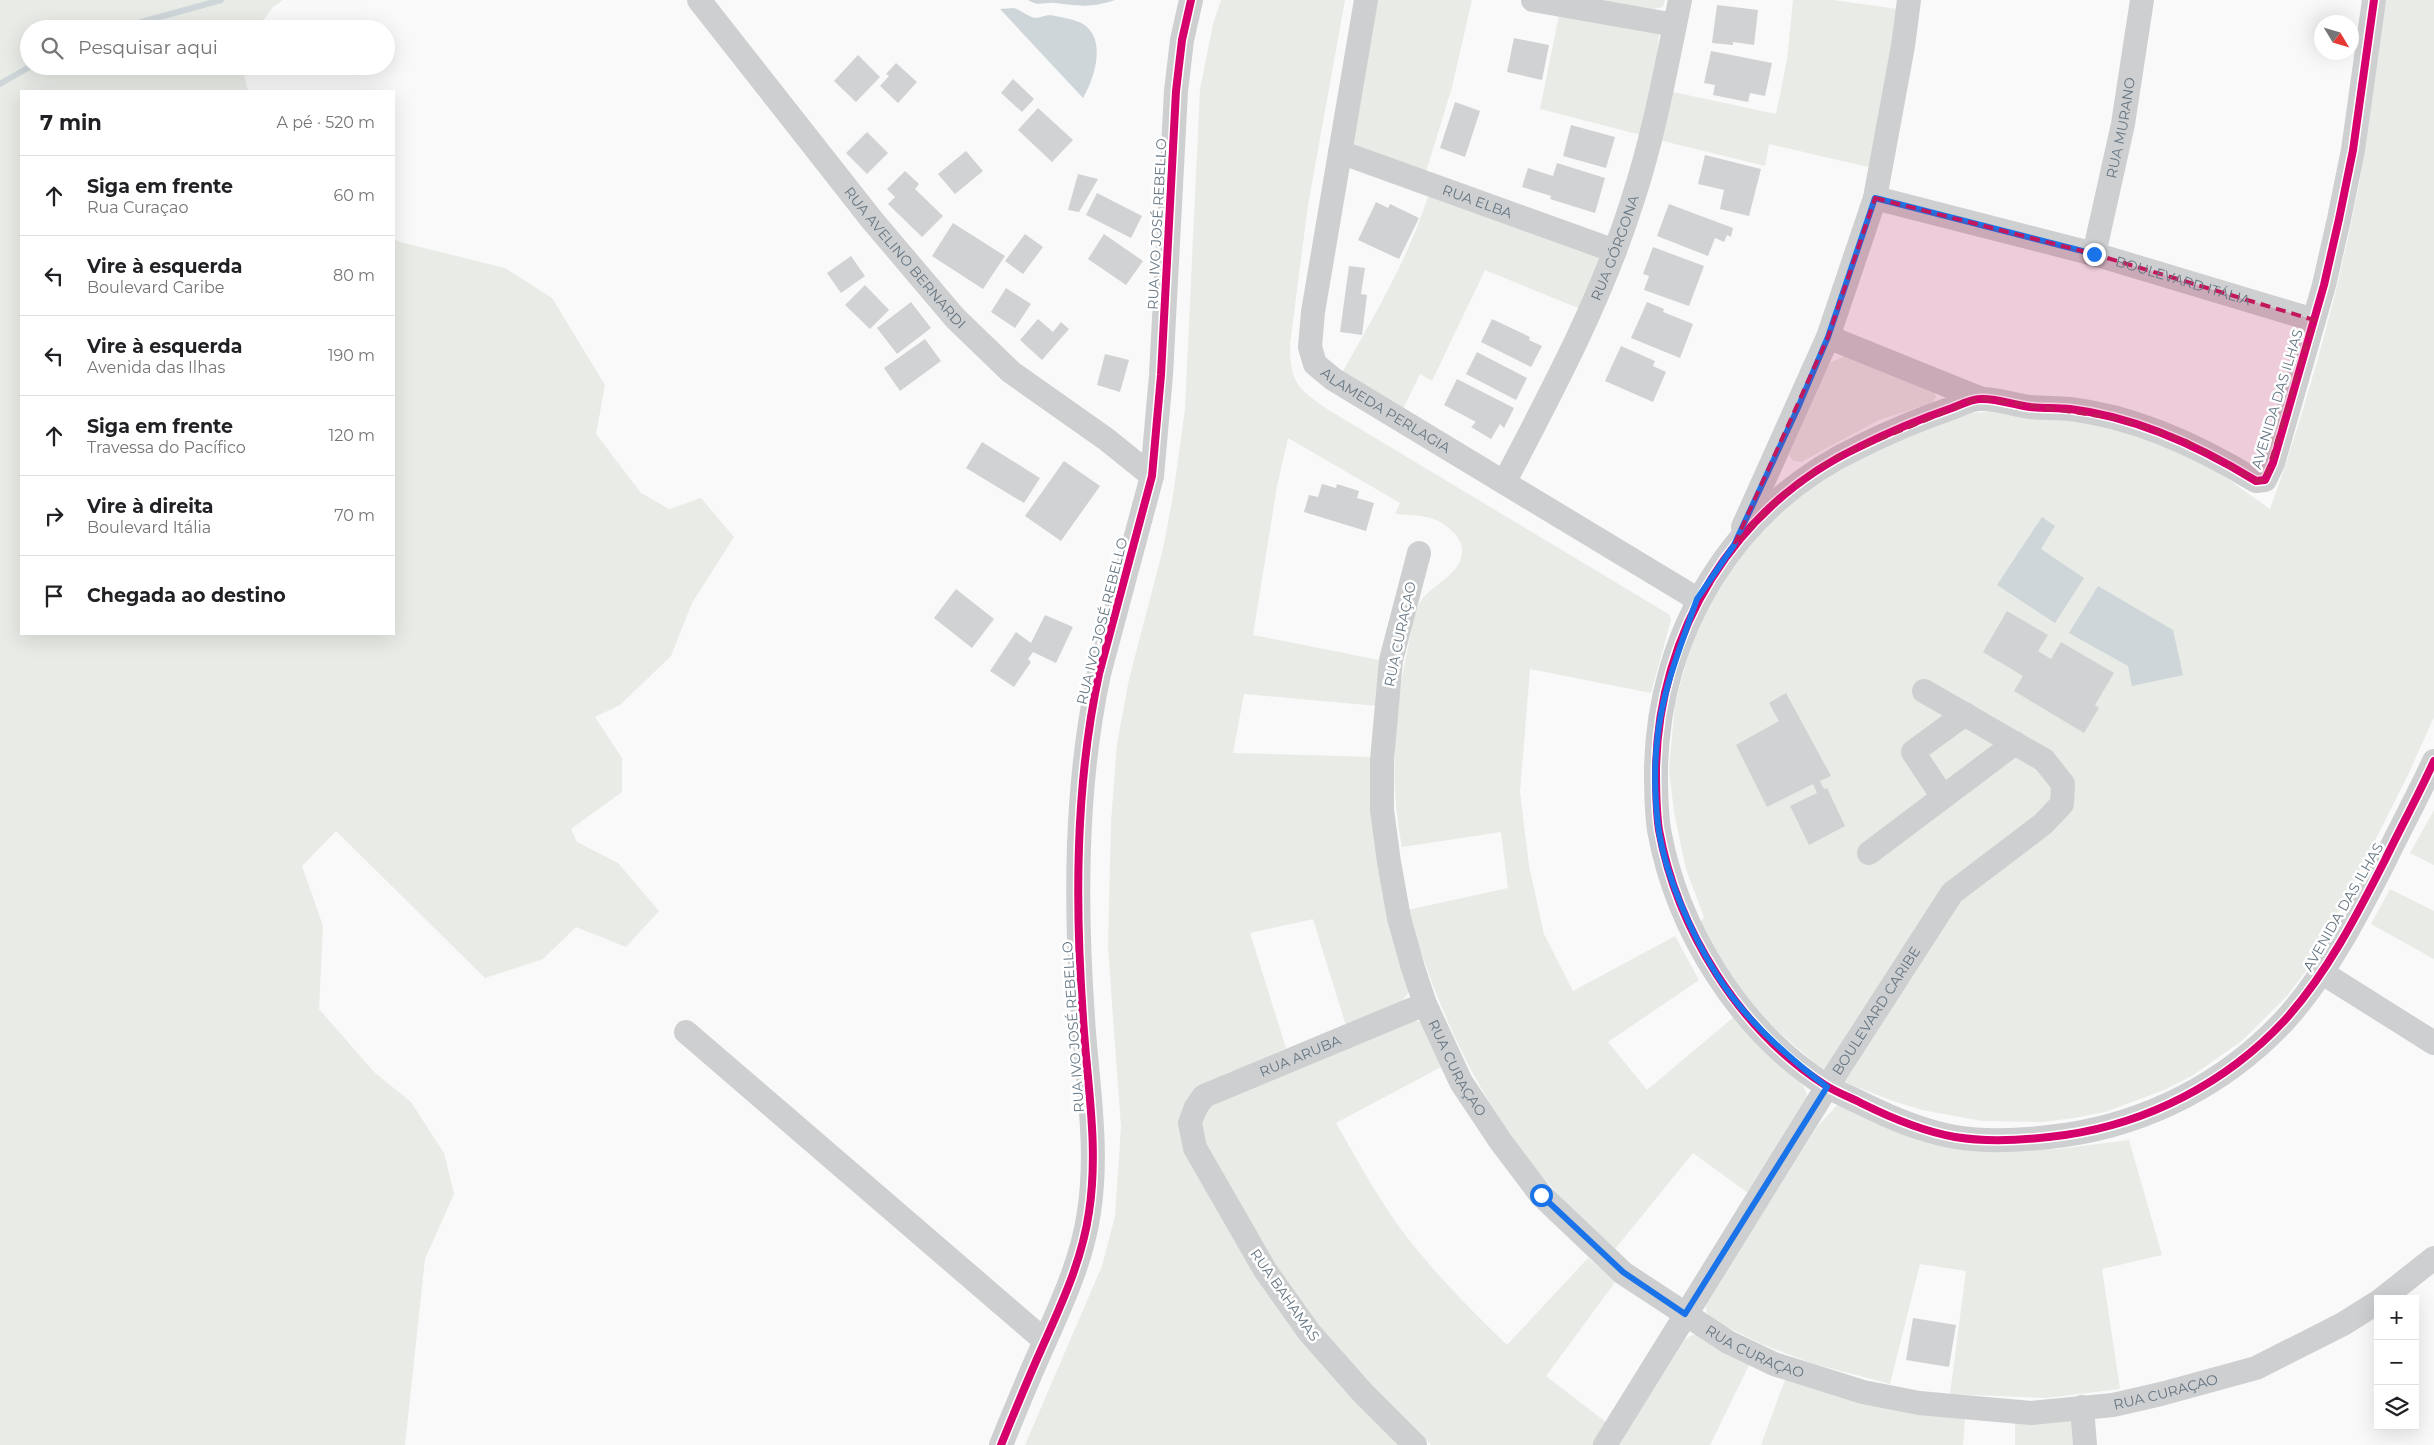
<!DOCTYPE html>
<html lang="pt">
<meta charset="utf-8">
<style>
:root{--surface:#fff;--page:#f2f2f2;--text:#202124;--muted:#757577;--line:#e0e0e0}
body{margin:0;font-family:Montserrat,sans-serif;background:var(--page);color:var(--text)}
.controls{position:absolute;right:15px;bottom:15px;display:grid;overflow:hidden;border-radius:0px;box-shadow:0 5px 20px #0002}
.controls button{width:45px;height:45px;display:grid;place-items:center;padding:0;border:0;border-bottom:1px solid var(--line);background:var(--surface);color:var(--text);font:25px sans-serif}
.compass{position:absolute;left:2314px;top:15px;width:45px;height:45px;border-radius:50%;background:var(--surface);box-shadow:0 5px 20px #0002;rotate:128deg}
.stop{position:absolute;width:15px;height:15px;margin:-11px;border:4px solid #1a73e8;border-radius:50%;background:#fff}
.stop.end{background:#1a73e8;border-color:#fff;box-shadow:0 1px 5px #0008}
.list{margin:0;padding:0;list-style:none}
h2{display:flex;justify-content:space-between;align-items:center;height:65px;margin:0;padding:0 20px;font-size:21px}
h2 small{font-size:16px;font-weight:400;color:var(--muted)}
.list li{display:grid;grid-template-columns:32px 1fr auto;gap:15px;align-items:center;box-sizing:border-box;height:80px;padding:0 20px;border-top:1px solid var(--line)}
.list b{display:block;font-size:19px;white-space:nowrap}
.list p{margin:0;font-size:16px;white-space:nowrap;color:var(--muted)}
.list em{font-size:16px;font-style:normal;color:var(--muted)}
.icon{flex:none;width:28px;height:28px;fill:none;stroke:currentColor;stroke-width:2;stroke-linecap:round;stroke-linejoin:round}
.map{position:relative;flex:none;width:2434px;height:1445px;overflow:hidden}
.search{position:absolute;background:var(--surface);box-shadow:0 5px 20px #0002;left:20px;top:20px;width:375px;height:55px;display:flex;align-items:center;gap:12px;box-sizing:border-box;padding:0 18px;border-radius:28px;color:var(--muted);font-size:19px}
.panel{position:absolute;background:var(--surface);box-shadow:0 5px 20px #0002;left:20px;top:90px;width:375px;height:545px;border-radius:0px}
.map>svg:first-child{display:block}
.green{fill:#e8ebe6}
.water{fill:#ced6d9}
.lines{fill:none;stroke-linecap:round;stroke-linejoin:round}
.stream{stroke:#ced6d9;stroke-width:6}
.building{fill:#d0d2d3}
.minor{stroke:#cecfd0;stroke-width:24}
.cycleway-casing{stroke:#fff;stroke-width:11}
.cycleway{stroke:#d6006c;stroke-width:8}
.route{stroke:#1a73e8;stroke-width:6}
.marked{fill:#c2185b;fill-opacity:0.2;stroke:#c2185b;stroke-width:4;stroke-dasharray:10 6;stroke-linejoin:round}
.labels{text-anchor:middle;stroke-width:5;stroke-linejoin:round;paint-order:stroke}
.street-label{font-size:14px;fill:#657683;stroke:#fff}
</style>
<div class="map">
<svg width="2434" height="1445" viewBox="0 0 2434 1445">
<rect width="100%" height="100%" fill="#f9f9f9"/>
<g class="green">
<polygon points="0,0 283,0 273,7 257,29 29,29 29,66 242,66 248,91 21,91 21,634 394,634 394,239 400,242 505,268 552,298 605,385 596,434 641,493 669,509 701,498 734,537 692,603 671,656 620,705 595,717 622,758 622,792 571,829 577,842 618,863 659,911 626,947 576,927 543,959 485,978 336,831 302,866 323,926 319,1009 374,1072 411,1102 444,1153 454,1194 425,1259 405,1445 0,1445"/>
<path d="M1221,0H1345L1308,205L1290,344C1290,383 1297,388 1327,409L1670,615L1671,620L1651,693L1530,669L1520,792L1529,866L1544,934L1573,991L1675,936L1699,980L1608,1042L1647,1090L1735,1016L1803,1085L1808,1097L1748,1193L1693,1153L1615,1249C1507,1159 1447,1044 1408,910L1508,888L1501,832L1402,847C1389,781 1394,712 1408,647C1411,634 1412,619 1418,606C1427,585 1464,576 1462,549C1462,542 1456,534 1451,530C1434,514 1417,516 1395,514L1400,503L1288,438L1277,486L1253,635L1384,661L1377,706L1244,694L1233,753L1374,757L1410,986C1406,1011 1367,1018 1346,1026L1313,919L1250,933L1286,1048L1204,1086L1182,1130L1401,1445H1025L1102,1266L1115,1216L1121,1127L1108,947L1111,823L1117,744L1129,679L1163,549L1173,496L1185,409L1200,89L1213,24Z"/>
<polygon points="1375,0 1472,0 1452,87 1426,172 1360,148 1351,141"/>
<polygon points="1597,0 1665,0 1663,7 1653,9"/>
<polygon points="1793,0 1833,0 1898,9 1882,122 1868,167 1769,144 1765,166 1659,140 1673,92 1776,114 1787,60"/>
<path d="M2383,0H2434V717L2408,775L2342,906L2306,971L2287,996L2243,1040L2192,1076L2164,1090L2105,1112L2074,1118L2043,1122L1982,1121L1922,1110L1893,1101L1844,1082L1817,1065L1765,1020L1719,963L1700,923L1704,917L1686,869L1674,812L1669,770L1675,704L1692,641L1704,610L1740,553L1788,503L1875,448L1971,413L2000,411L2110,424L2204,462L2270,509C2308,403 2338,294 2359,184C2370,123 2376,62 2383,0Z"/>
<polygon points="1559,15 1659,34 1657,56 1641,135 1540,109"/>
<path d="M1429,193L1596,255L1603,262L1583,310L1485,270L1432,381L1420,374L1403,409L1342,373C1374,316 1410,256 1429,193Z"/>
<polygon points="1847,355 1934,391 1936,397 1932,403 1879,420 1801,462 1793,461 1789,455 1818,384 1831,362"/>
<polygon points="2434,810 2434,865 2410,853"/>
<polygon points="2390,889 2434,911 2434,959 2371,924"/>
<path d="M1414,1020L1423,1023L1443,1066L1336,1123C1355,1156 1373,1189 1395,1221C1427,1266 1467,1306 1507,1345L1588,1258L1616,1281L1546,1376L1607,1423L1594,1445H1431L1368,1385L1322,1331L1252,1230L1207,1148L1202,1129L1207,1110L1214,1102Z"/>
<polygon points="1837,1105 2008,1150 2058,1149 2129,1140 2162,1255 2102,1269 2120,1389 2046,1398 1950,1394 1966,1271 1920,1264 1890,1384 1811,1363 1764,1345 1713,1320 1707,1313 1705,1304 1817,1127"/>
<polygon points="1699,1334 1751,1361 1710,1445 1619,1445 1684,1341 1690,1336"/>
<polygon points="1786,1377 1965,1417 1963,1445 1761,1445"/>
<polygon points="2015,1421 2073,1421 2077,1445 2015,1445"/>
</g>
<g class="water">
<path d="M1028,0H1115C1091,8 1080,6 1055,3C1045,2 1038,7 1028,0Z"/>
<path d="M1014,8C1020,10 1029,17 1035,18C1040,18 1045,15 1050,15C1057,16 1066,18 1073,20C1109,29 1097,74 1083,98L1000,9Z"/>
<polygon points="2042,517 2055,526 2041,549 2084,578 2055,623 1997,585"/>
<polygon points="2098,586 2173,630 2183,675 2132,686 2128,666 2069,633"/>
</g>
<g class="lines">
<g class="stream">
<polyline points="116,29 221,0"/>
<polyline points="0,84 31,66"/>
</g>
</g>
<g class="building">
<polygon points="1717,5 1758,10 1754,45 1733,42 1733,45 1712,43"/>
<polygon points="1514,38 1549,45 1542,80 1507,72"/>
<polygon points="1711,51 1772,63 1765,96 1750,93 1748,102 1713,95 1715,85 1704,83"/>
<polygon points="858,55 880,77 856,102 834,81"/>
<polygon points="896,63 917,82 898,103 880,86 889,76 886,74"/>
<polygon points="1013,79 1034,99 1022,112 1001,93"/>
<polygon points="1455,102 1480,111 1465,157 1440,148"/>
<polygon points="1038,108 1073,140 1052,162 1018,130"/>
<polygon points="1571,125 1615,137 1606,168 1563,156"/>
<polygon points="867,132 888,153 867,174 846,153"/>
<polygon points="966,151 983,171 955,194 938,174"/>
<polygon points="1705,155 1761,169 1749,216 1720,209 1724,190 1698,184"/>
<polygon points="1557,163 1605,178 1595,213 1550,199 1551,196 1522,187 1528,168 1553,176"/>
<polygon points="905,171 919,184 915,189 943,216 922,237 888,204 895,197 887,189"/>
<polygon points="1078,174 1098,179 1079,212 1068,210"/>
<polygon points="1097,193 1142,216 1131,238 1086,215"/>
<polygon points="1376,202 1388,208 1390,204 1419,218 1399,259 1358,240"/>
<polygon points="1669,204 1733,228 1731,237 1727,235 1724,242 1715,238 1708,256 1657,236"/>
<polygon points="953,223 1005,256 983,289 932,256"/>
<polygon points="1025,234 1043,247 1023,274 1005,261"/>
<polygon points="1104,234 1143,261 1126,285 1088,259"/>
<polygon points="1653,247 1704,266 1689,306 1644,290 1649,276 1643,274"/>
<polygon points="851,256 865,276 841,293 827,273"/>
<polygon points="1349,266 1365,268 1361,294 1367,295 1362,335 1340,332"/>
<polygon points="865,285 889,310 870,329 845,305"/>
<polygon points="1006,288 1031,304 1015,328 991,312"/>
<polygon points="911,302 931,328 897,354 877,328"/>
<polygon points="1647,302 1664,309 1663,312 1693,324 1680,358 1631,338"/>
<polygon points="1038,319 1053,332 1061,322 1069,329 1042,360 1020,340"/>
<polygon points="1492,319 1530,337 1529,340 1542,346 1531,367 1481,342"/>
<polygon points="925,339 941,361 900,391 884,368"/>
<polygon points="1621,346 1655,361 1653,366 1666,372 1653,402 1605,381"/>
<polygon points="1477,352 1527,378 1516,400 1466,374"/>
<polygon points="1105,354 1129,360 1120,392 1097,385"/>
<polygon points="1457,379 1514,408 1504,428 1500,424 1491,439 1471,427 1476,422 1444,405"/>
<polygon points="982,442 1040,478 1024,503 966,468"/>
<polygon points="1064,461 1100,486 1061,541 1025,516"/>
<polygon points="1322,484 1336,488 1337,484 1359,491 1357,498 1374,503 1366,531 1304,512 1309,495 1318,497"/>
<polygon points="956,589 994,619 972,648 934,618"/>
<polygon points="2007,611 2048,635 2038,651 2051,659 2061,642 2114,673 2095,705 2099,708 2084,733 2014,691 2023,676 1983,652"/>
<polygon points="1045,615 1073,627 1056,663 1033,652 1028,659 1031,662 1014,687 990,671 1016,632 1031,643"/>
<polygon points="1786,693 1831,776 1820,781 1824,789 1827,788 1845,826 1809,845 1790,806 1817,793 1813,784 1767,807 1736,745 1779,721 1769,703"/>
<polygon points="1913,1318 1956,1325 1949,1367 1906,1360"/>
</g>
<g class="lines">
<g class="minor">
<path id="s1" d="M699,0L872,220L955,318L1011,372L1106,439L1152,476"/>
<path id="s2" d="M1366,0L1313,312L1310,347L1315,364L1333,379L1697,599"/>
<polyline points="1533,0 1675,25"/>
<path d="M2374,0L2353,150L2339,219L2324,285L2273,463L2265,480L2256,481C2199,446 2137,417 2070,409C2057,408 2043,408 2030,407C2014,405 1996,398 1980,399C1971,399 1960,405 1952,408C1920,419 1889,432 1859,447C1734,506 1658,632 1656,770C1656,789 1656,810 1659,830C1677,929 1739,1030 1825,1085C1836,1092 1849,1097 1861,1103C1891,1118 1921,1131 1955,1137C1991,1143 2029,1140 2065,1135C2148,1123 2226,1083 2284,1021C2326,975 2357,915 2385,860C2401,827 2419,794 2434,761"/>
<path id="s3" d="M1340,152L1615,251"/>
<path id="s4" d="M1875,198L2094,254L2314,320"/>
<path id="s5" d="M2094,254L2123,124L2142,0"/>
<polyline points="1828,337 1979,398"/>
<path id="s6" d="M1505,481C1552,391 1601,300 1632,202C1654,136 1666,68 1680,0"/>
<polyline points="1743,527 1828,337 1875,198 1903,46 1909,0"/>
<path id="s7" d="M1419,553L1391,660L1382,760V810L1389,862L1399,918L1413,968L1425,1004L1461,1082L1501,1142L1541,1195L1623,1273L1728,1342L1774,1364L1863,1392L1919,1403L2031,1413L2113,1405L2161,1394L2256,1368L2343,1324L2378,1302"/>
<polyline points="1943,797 1913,752 1965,714"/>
<polyline points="1869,853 2015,743"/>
<polyline points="2321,972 2434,1043"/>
<polyline points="686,1032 1045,1341"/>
<polyline points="2382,1299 2434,1258"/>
<polyline points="2082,1407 2085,1445"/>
<path d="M1001,1445C1014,1413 1027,1381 1041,1350C1061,1305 1082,1261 1089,1212C1099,1147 1087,1083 1083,1018C1075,904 1075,786 1099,674L1152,476L1161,375L1176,91L1182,40L1191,0"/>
<path id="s8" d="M1415,1445L1362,1392L1309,1332L1265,1270L1195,1148L1190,1123L1196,1107L1204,1096L1425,1004"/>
<path id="s9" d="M1605,1445L1827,1087L1952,893L2043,824L2062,804L2063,784L2044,760L1924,691"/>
</g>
<defs>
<g id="cycleway">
<path d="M2374,0L2353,150L2339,219L2324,285L2273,463L2265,480L2256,481C2199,446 2137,417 2070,409C2057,408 2043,408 2030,407C2014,405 1996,398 1980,399C1971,399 1960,405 1952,408C1920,419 1889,432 1859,447C1734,506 1658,632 1656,770C1656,789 1656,810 1659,830C1677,929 1739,1030 1825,1085C1836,1092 1849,1097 1861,1103C1891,1118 1921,1131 1955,1137C1991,1143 2029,1140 2065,1135C2148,1123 2226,1083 2284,1021C2326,975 2357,915 2385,860C2401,827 2419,794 2434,761"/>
<path d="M1001,1445C1014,1413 1027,1381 1041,1350C1061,1305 1082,1261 1089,1212C1099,1147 1087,1083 1083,1018C1075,904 1075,786 1099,674L1152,476L1161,375L1176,91L1182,40L1191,0"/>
</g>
</defs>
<use href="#cycleway" class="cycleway-casing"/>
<use href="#cycleway" class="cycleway"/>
</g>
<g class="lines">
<path class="route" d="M1541,1195L1623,1272L1685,1314L1827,1087C1794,1062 1764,1036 1738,1004C1703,962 1665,880 1658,825C1655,799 1654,769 1657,742C1661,695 1678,654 1693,610L1697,599L1734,545L1797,410L1828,337L1875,198L2094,254"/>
</g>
<path class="marked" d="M1875,198L2094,254L2314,320L2265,480L2256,481L2186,441L2120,419L1979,398L1832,459L1779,498L1734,545L1828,337Z"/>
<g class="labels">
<g class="street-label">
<text dy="5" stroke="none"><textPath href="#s5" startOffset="129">RUA MURANO</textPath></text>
<text dy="5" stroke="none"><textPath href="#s3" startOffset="146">RUA ELBA</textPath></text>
<text transform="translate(1157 224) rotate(-87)" y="5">RUA IVO JOSÉ REBELLO</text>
<text dy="5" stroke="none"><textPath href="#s6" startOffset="258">RUA GÓRGONA</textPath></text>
<text dy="5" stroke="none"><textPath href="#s1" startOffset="330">RUA AVELINO BERNARDI</textPath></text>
<text dy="5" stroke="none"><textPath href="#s4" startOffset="319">BOULEVARD ITÁLIA</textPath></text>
<text transform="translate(2277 399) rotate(-73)" y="5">AVENIDA DAS ILHAS</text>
<text dy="5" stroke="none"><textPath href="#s2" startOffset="454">ALAMEDA PERLAGIA</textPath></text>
<text transform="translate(1102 621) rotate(-76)" y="5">RUA IVO JOSÉ REBELLO</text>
<text transform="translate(1400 634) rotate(-78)" y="5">RUA CURAÇAO</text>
<text transform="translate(2343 907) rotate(-60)" y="5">AVENIDA DAS ILHAS</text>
<text dy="5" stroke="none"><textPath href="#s9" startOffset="512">BOULEVARD CARIBE</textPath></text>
<text transform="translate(1073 1027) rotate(-94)" y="5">RUA IVO JOSÉ REBELLO</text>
<text dy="5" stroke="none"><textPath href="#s8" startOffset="532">RUA ARUBA</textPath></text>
<text dy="5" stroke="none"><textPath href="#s7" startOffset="532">RUA CURAÇAO</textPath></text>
<text transform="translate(1285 1295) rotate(55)" y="5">RUA BAHAMAS</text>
<text dy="5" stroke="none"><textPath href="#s7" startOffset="952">RUA CURAÇAO</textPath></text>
<text dy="5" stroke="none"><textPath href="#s7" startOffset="1374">RUA CURAÇAO</textPath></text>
</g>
</g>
</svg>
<div class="controls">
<button>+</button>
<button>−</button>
<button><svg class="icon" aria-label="layers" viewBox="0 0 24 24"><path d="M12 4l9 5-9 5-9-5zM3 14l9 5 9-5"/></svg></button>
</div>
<svg class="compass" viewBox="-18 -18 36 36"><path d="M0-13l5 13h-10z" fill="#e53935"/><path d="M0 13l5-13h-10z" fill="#757577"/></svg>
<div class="stop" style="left:1541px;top:1195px"></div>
<div class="stop end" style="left:2094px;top:254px"></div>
<div class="search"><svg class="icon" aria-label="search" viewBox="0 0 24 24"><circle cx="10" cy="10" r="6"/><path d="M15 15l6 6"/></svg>Pesquisar aqui</div>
<section class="panel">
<h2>7 min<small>A pé · 520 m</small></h2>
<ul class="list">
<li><svg class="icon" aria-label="ahead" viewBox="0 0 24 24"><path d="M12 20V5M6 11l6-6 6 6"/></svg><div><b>Siga em frente</b><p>Rua Curaçao</p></div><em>60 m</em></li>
<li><svg class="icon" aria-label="left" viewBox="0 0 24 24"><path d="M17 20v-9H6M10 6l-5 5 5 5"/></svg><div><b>Vire à esquerda</b><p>Boulevard Caribe</p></div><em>80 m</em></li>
<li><svg class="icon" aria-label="left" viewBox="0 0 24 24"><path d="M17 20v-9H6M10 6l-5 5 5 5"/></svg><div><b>Vire à esquerda</b><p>Avenida das Ilhas</p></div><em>190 m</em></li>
<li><svg class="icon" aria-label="ahead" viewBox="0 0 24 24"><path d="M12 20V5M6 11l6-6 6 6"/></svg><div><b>Siga em frente</b><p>Travessa do Pacífico</p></div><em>120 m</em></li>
<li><svg class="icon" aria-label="right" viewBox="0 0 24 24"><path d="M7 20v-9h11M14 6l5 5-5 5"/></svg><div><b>Vire à direita</b><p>Boulevard Itália</p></div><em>70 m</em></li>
<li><svg class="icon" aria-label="arrive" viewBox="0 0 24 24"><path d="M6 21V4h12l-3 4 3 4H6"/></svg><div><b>Chegada ao destino</b></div></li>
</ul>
</section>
</div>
